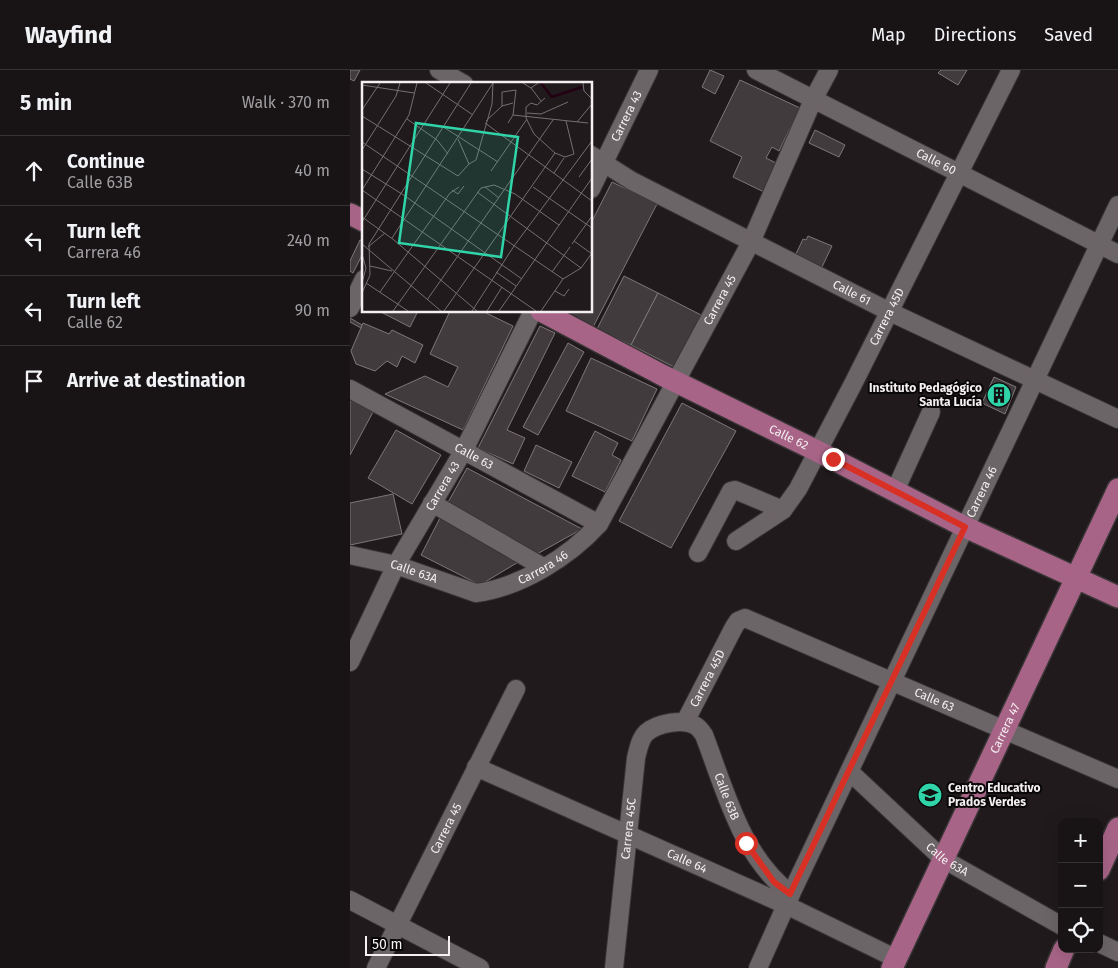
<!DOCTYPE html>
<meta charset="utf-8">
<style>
:root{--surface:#181416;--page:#211d1f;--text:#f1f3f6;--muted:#9f9ea1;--line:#363335}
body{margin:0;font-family:"Fira Sans",sans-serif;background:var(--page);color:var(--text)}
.controls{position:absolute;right:15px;bottom:15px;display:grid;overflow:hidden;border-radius:10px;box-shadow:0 5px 20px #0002}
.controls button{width:45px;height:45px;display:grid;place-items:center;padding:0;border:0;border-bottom:1px solid var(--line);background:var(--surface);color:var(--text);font:25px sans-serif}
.scale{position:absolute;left:15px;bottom:12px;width:85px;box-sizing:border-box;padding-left:5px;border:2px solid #f4eff1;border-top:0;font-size:14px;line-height:18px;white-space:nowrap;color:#f4eff1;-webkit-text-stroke:4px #080607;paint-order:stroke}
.stop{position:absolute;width:15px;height:15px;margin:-11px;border:4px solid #d93025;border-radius:50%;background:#fff}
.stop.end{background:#d93025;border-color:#fff;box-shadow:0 1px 5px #0008}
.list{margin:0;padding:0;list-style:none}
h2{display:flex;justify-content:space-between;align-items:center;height:65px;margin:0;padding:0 20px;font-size:21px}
h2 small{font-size:16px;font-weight:400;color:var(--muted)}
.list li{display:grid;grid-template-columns:32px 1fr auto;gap:15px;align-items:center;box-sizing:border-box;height:70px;padding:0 20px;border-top:1px solid var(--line)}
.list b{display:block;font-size:19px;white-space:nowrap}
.list p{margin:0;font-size:16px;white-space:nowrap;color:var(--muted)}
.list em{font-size:16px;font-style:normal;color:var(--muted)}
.icon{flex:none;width:28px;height:28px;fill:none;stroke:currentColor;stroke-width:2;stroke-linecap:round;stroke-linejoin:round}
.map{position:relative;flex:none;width:768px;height:898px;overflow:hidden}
header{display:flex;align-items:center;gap:30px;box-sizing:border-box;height:70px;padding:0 25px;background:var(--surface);border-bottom:1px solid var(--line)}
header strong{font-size:24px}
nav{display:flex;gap:28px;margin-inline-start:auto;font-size:18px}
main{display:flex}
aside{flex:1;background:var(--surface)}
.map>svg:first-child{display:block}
.building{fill:#413b3d;stroke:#7e777a}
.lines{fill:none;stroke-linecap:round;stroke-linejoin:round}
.minor-casing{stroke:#393536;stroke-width:20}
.major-casing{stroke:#393536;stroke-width:24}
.minor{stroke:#6c6568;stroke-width:18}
.major{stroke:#a86487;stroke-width:21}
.route{stroke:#d93025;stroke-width:6}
.labels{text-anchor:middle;stroke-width:4;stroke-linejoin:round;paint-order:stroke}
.street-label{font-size:12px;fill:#f4eff1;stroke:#080607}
.poi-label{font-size:12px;font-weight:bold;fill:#f4eff1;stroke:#080607;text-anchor:end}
.inset-river{fill:none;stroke:#240013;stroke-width:2.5}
.inset-road{fill:none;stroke:#756f72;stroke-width:1}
.view{fill:#30d4a9;fill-opacity:0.15;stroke:#30d4a9;stroke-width:2.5}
.inset-edge{fill:none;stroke:#f4eff1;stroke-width:2.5}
</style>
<header>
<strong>Wayfind</strong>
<nav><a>Map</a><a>Directions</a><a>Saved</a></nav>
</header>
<main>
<aside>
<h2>5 min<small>Walk · 370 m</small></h2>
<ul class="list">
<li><svg class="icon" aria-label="ahead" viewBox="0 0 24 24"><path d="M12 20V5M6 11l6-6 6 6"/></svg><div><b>Continue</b><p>Calle 63B</p></div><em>40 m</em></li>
<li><svg class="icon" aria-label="left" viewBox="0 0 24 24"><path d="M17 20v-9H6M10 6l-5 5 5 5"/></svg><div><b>Turn left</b><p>Carrera 46</p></div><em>240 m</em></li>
<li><svg class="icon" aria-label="left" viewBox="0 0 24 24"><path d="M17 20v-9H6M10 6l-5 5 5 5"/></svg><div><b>Turn left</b><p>Calle 62</p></div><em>90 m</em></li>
<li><svg class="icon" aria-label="arrive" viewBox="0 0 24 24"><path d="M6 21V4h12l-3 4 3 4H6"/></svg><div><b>Arrive at destination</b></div></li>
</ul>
</aside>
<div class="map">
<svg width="768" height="898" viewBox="0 0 768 898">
<rect width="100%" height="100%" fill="#201a1d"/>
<g class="building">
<polygon points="0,0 10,0 4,11 0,9"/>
<polygon points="360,0 374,6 365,24 352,17"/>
<polygon points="591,0 617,0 608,15 588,3"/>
<polygon points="390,10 450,38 429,81 422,77 416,88 430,95 416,123 383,107 392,87 360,71"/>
<polygon points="465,60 495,75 489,87 459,73"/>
<polygon points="262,112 307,134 242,259 208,241 241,241 241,153"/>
<polygon points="458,166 482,176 472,197 445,186 453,169 456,170"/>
<polygon points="10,170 14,171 14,181 3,203 0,201 0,191"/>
<polygon points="274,206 308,223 281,275 247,259"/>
<polygon points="308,223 353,246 326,298 281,275"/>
<polygon points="29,241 68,241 60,257"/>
<polygon points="100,241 132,241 163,256 113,360 35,324 75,306 98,317 108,297 80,284"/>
<polygon points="0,248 12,255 11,258 0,252"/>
<polygon points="13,253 39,264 42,260 73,275 65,293 52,286 47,297 37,291 25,301 6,294 1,281"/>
<polygon points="190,256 205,263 157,360 175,368 163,394 128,378"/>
<polygon points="218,273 234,282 188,365 173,357"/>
<polygon points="241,288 307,319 282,371 216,341"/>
<polygon points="644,307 666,317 655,344 632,333"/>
<polygon points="0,330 23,342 0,385"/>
<polygon points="332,333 386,361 321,478 269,451"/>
<polygon points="46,360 91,385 62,434 18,408"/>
<polygon points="245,361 268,373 262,385 271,390 255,422 222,406"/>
<polygon points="186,375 222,392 209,418 174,401"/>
<polygon points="117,398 232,459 187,484 96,436"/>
<polygon points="43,424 52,464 0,475 0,433"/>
<polygon points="91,446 175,488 130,515 71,485"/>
</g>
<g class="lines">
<defs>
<g id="minor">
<polyline points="89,0 114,14"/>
<path id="s1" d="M406,0L768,184"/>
<path id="s2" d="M241,85L282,111L540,242L768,349"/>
<path id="s3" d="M241,119L299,0"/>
<polyline points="0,238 14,209"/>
<path id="s4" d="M0,319L249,454"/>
<polyline points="545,421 581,342"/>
<polyline points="82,433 193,497"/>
<path id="s5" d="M386,471L433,440L448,419L503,314L661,0"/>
<polyline points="348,483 381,421 385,420 433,440"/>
<path id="s6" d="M0,485L46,495L126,523C171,517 219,487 249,454L401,172L463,30L479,0"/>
<path id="s7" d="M0,592L46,495L114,380L183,241"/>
<path id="s8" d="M335,652L384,557L388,551L395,548L768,709"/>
<path id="s9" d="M126,697L436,835L547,889"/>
<path id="s10" d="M500,702L593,789L712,856"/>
<polyline points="0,830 130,898"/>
<polyline points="749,873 768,882"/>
<path id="s11" d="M26,898L166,619"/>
<path id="s12" d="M264,898L286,688C288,680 290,669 296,663C307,653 334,648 346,656C349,658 352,662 354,665C376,722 391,786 441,824"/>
<path id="s13" d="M408,898L441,824L768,135"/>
</g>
<g id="major">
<polyline points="0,144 14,151"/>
<path id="s14" d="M191,241L314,306L463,379L615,457L768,527"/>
<polyline points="749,800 768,758"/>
<path id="s15" d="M542,898L768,419"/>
<polyline points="706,898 714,879"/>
</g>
</defs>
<use href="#minor" class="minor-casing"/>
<use href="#major" class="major-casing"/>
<use href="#minor" class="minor"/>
<use href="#major" class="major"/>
</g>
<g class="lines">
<polyline class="route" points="396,773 424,812 440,824 615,457 483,389"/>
</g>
<defs>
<symbol id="building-disc" viewBox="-11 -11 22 22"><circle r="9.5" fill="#30d4a9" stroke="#080607"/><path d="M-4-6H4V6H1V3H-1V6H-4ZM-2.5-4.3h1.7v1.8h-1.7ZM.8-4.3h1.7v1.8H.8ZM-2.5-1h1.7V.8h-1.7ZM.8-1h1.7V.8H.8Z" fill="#111"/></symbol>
<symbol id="school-disc" viewBox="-11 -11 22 22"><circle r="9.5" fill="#30d4a9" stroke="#080607"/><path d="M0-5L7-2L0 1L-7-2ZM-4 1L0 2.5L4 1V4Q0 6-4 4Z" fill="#111"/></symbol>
</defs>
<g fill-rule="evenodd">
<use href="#building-disc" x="635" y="311" width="28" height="28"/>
<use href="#school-disc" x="566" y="711" width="28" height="28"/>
</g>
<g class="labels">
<g class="street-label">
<text dy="4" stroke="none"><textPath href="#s3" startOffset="81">Carrera 43</textPath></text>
<text dy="4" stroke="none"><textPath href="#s1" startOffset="202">Calle 60</textPath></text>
<text dy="4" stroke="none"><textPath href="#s2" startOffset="295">Calle 61</textPath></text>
<text dy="4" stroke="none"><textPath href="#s6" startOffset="530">Carrera 45</textPath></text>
<text dy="4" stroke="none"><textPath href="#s5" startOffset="276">Carrera 45D</textPath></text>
<text dy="4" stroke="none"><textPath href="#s14" startOffset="278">Calle 62</textPath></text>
<text dy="4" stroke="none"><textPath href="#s4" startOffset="141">Calle 63</textPath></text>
<text dy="4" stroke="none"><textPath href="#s7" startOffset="199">Carrera 43</textPath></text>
<text dy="4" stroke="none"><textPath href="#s13" startOffset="526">Carrera 46</textPath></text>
<text dy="4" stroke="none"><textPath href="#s6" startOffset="204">Carrera 46</textPath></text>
<text dy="4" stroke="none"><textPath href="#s6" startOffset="66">Calle 63A</textPath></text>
<text dy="4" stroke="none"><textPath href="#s8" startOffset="49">Carrera 45D</textPath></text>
<text dy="4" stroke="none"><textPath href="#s8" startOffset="328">Calle 63</textPath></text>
<text dy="4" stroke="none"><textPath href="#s15" startOffset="265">Carrera 47</textPath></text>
<text dy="4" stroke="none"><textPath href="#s12" startOffset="369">Calle 63B</textPath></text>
<text dy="4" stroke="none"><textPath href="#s11" startOffset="156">Carrera 45</textPath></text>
<text dy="4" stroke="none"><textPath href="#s12" startOffset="140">Carrera 45C</textPath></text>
<text dy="4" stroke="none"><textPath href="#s10" startOffset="131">Calle 63A</textPath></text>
<text dy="4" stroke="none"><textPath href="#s9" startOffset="231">Calle 64</textPath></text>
</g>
<g class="poi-label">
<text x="632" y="322">Instituto Pedagógico<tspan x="632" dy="14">Santa Lucía</tspan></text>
<text x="598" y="722" text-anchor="start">Centro Educativo<tspan x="598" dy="14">Prados Verdes</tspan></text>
</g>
</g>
<g transform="translate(12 12)">
<rect width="230" height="230" fill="#201a1d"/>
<path class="inset-river" d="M179,1L190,15L220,5"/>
<path class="inset-road" d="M64,1L111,33M161,1L169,6L176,1M221,1L222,9L230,17M0,3L52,11M169,6L179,19M183,16L175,23L169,21L164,25V36L172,52L193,71L203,75L212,72L204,39M140,24V10L154,8L151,33L146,41M0,28L18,1M165,31L179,32L206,20M151,33L226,41M0,34L96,94L107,82M45,37L75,58L86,72M124,39L140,24L151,21M215,40L230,22M123,41L230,119M83,46L136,80M96,57L107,82M0,60L201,197L179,229M0,68L34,14L38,1M107,82L114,78L130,22L131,1M0,87L40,112M129,89L165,37M192,91L202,76M217,95L230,77M123,105L137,116M171,105L230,146M0,108L174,229M0,108L47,33L55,1M90,108L96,112L102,104M115,110L219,186M40,112L160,197M0,135L32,158L115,229M0,140L88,1M30,156L131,1M212,159L230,172M0,162L79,229M210,162L230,134M6,165L23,151M0,172L4,186L0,201M8,184L30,189M134,190L154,204M190,190L208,165M201,197L219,186L230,171M4,201L46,229M193,209L202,214L207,207M18,210L88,111L97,105M0,211L8,193L7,162L109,1M65,218L191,38M31,229L119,106L132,103L153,112L197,143M82,229L193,71M110,229L152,164L230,59M125,229L140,205M137,229L230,96"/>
<path class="view" d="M54,41L156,55L139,175L37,161Z"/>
<rect width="230" height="230" class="inset-edge"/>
</g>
</svg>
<div class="controls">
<button>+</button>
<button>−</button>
<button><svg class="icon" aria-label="locate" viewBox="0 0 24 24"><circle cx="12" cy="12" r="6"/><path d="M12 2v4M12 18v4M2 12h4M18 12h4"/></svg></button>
</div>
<div class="scale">50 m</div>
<div class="stop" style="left:396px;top:773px"></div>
<div class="stop end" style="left:483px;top:389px"></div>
</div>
</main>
